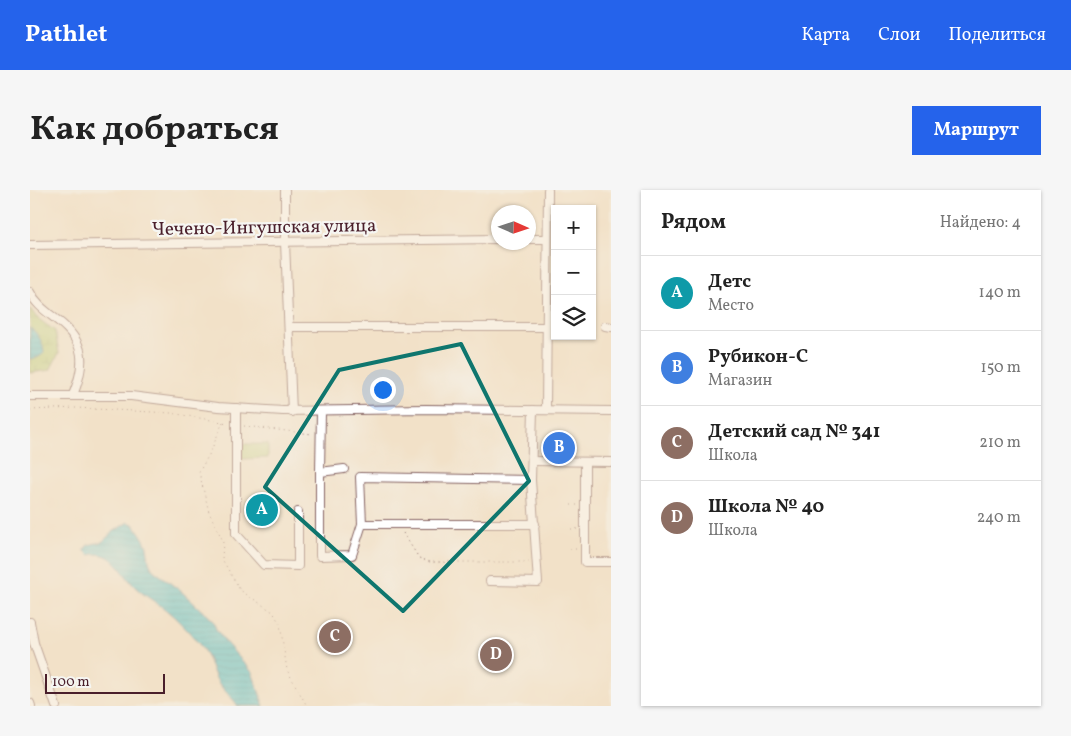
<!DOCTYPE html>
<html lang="ru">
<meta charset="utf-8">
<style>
:root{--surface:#fff;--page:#f6f6f6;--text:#222;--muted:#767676;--line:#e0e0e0;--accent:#2563eb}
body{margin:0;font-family:Vollkorn,serif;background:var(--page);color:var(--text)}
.controls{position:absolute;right:15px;top:15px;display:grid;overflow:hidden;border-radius:0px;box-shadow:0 1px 4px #0004}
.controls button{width:45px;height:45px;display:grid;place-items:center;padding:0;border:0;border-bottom:1px solid var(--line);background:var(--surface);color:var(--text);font:25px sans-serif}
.compass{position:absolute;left:461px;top:15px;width:45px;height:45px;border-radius:50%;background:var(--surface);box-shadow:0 1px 4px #0004;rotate:93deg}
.scale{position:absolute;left:15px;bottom:12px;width:120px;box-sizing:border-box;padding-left:5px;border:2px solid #4a1f2b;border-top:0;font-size:14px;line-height:18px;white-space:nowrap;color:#4a1f2b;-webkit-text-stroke:4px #f6f6f2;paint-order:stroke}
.you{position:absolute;left:352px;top:199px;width:18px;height:18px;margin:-12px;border:4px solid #fff;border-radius:50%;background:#1a73e8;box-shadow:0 0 0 8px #1a73e833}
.badge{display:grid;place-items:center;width:32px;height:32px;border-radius:50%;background:var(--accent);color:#fff;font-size:16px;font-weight:700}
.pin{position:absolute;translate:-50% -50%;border:2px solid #fff;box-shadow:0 1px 5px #0006}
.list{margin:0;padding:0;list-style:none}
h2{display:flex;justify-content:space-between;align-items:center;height:65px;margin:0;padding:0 20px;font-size:21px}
h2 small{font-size:16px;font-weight:400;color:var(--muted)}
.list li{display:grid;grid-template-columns:32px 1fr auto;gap:15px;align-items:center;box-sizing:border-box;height:75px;padding:0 20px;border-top:1px solid var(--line)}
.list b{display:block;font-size:19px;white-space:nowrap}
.list p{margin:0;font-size:16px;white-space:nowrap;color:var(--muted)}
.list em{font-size:16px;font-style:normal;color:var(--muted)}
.icon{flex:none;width:28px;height:28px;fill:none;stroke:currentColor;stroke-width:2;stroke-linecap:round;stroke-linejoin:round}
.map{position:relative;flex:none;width:581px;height:516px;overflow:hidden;border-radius:0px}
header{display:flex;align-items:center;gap:30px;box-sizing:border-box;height:70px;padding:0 25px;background:var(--accent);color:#fff}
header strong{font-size:24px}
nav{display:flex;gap:28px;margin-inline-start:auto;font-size:18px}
.intro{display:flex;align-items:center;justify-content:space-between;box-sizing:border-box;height:120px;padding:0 30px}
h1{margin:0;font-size:35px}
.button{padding:12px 22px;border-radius:0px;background:var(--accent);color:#fff;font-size:18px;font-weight:700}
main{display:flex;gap:30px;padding:0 30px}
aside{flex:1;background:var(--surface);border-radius:0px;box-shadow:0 1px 4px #0004}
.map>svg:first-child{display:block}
.wetland{fill:url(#wetland-marsh);stroke:#80764e}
.park{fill:#b6cd71;stroke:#80764e}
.water{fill:url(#water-rules);stroke:#50717c}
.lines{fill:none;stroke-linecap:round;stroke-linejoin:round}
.minor-casing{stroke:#856362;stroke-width:10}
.path{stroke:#856362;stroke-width:1;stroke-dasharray:1 4;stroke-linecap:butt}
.minor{stroke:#fff;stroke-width:8}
.marked{fill:none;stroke:#0f766e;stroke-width:4;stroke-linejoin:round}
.labels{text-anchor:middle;stroke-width:4.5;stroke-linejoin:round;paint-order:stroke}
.street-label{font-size:19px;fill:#4a1f2b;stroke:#f6f6f2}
</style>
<header>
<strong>Pathlet</strong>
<nav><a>Карта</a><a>Слои</a><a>Поделиться</a></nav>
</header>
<div class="intro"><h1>Как добраться</h1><a class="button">Маршрут</a></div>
<main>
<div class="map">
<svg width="581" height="516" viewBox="0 0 581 516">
<defs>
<pattern id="wetland-marsh" width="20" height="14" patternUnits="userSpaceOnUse" patternTransform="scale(1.25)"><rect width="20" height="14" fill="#b6cd71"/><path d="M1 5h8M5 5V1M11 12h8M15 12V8" fill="none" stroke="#9eb062"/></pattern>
<pattern id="water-rules" width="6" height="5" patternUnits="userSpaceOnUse" patternTransform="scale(1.25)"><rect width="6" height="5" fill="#56c3ce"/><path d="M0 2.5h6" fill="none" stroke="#4ca7b1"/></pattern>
</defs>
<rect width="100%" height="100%" fill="#f6f6f2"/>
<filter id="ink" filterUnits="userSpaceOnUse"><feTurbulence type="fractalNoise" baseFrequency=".02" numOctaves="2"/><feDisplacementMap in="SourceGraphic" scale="10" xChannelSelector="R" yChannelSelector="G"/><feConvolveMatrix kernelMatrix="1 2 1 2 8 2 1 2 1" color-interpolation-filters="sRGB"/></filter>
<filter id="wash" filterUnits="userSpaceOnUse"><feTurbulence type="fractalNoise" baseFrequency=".0096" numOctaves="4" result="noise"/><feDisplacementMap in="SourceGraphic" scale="20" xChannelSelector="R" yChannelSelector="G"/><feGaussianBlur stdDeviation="1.12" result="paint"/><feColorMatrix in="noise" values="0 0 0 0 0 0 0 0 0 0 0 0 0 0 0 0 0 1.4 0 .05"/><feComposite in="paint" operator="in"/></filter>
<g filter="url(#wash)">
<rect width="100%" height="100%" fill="#f2e1c8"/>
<polygon class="wetland" points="0,118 6,127 25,141 29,163 20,180 0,183"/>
<polygon class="park" points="213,254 238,254 238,268 211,269"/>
<g class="water">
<path d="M0,138C8,143 14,154 14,163L9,167L0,169Z"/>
<path d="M98,332L103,334C107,339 112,345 115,352C120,362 116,370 123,380L152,402L183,431L186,439L197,454L222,482L234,516H208C203,508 196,503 190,495C184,487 181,474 176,464C167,450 155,437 143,426C132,415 117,408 106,398C91,383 84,359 59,365L54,360L58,355L72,352L83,342Z"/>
</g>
</g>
<g filter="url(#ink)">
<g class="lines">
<defs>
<g id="minor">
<polyline points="255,0 255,52 262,222"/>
<polyline points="498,49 516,49"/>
<polyline points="0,55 468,49"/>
<path d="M0,102C5,114 17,122 27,130C56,152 56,173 43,205"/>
<polyline points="575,136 581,137"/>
<polyline points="259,137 516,137"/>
<polyline points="0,206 101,206 188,217 253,221 396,219 581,221"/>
<polyline points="206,218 206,344 234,375 268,376 268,322"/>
<polyline points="516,220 518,0"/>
<polyline points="291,222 290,282 314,279"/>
<polyline points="502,271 581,272"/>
<polyline points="555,272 555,372 581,372"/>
<polyline points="290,282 290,366 322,365 332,334"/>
<polyline points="501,290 330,287 332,334 505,334"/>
<polyline points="460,391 508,392 501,290 503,220"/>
<polyline points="0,432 4,453 26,516"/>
<polyline points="0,513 1,516"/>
</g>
</defs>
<use href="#minor" class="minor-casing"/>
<g class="path">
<polyline points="0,220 46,218 141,223 198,233"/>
<polyline points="193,232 180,263 169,282 179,322 193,351 192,369 210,400 243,422 250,434 257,480 277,516"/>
<polyline points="214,236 282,244"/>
<polyline points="541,315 547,315"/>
<polyline points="541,339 547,339"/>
<polyline points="373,343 389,368 400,372 499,372"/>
<polyline points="540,359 547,359"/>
</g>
<use href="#minor" class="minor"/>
</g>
</g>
<path d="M0 0H581V516H0ZM431,154L499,291L373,421L235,297L309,180Z" fill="#f2e1c8" fill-opacity=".55" fill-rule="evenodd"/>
<path class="marked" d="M431,154L499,291L373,421L235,297L309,180Z"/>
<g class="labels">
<g class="street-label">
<text transform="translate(234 36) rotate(-1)" y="7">Чечено-Ингушская улица</text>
</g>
</g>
</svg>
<div class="controls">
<button>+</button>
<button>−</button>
<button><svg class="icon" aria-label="layers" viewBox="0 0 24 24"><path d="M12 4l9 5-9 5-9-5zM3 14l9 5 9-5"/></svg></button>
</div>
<svg class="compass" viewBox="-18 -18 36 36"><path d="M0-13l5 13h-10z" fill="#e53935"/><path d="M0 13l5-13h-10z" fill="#767676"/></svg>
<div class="scale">100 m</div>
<div class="you"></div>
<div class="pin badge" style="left:232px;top:320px;background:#0f9aa8">A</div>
<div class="pin badge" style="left:529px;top:258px;background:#3f7fe0">B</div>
<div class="pin badge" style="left:305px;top:447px;background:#8d6e63">C</div>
<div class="pin badge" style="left:466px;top:465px;background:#8d6e63">D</div>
</div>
<aside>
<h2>Рядом<small>Найдено: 4</small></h2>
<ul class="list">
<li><span class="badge" style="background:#0f9aa8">A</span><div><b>Детс</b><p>Место</p></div><em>140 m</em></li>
<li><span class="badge" style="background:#3f7fe0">B</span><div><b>Рубикон-С</b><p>Магазин</p></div><em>150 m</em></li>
<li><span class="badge" style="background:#8d6e63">C</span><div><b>Детский сад № 341</b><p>Школа</p></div><em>210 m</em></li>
<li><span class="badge" style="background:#8d6e63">D</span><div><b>Школа № 40</b><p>Школа</p></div><em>240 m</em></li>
</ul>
</aside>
</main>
